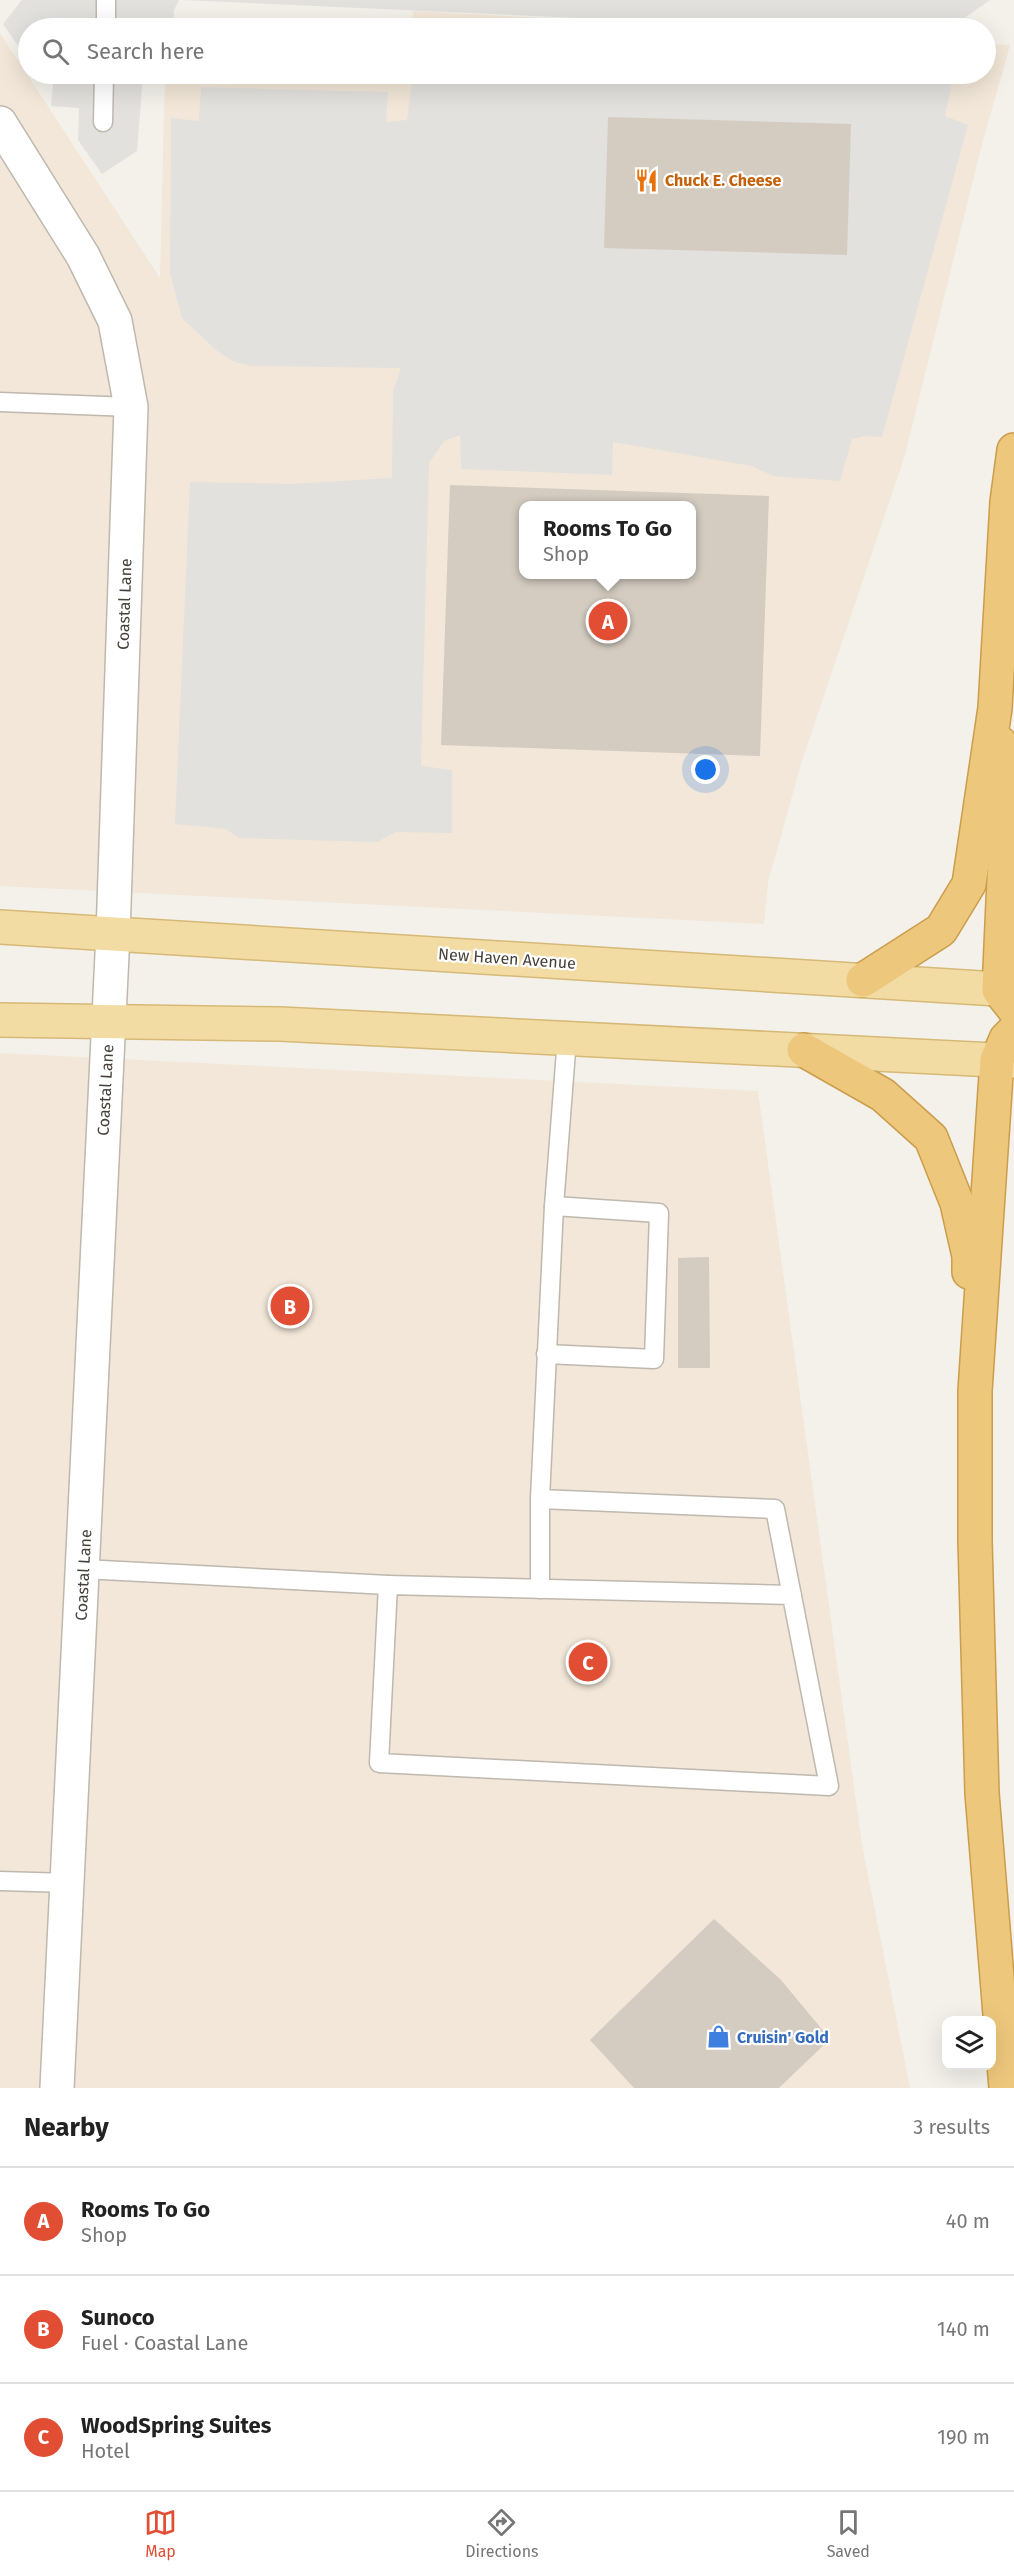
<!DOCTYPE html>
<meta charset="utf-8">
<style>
:root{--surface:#fff;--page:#f2f2f2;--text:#222;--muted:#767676;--line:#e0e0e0;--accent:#e14e34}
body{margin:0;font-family:"Fira Sans",sans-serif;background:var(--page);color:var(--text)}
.controls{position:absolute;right:18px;bottom:18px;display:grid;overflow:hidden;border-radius:12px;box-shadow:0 6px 24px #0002}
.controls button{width:54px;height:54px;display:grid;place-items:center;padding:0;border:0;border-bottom:2px solid var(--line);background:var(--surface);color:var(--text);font:30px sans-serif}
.you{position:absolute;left:706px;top:770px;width:21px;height:21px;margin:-15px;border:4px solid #fff;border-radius:50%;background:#1a73e8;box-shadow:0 0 0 9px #1a73e833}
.badge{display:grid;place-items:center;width:39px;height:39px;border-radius:50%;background:var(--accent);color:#fff;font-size:20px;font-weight:700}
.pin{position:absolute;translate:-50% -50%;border:3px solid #fff;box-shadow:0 2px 6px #0006}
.popup{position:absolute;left:519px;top:501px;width:177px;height:78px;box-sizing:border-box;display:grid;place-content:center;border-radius:12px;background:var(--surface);filter:drop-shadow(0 2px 4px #0005);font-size:20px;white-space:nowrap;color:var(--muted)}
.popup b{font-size:22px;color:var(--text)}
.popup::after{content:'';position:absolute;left:50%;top:100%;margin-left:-12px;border:12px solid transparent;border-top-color:var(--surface)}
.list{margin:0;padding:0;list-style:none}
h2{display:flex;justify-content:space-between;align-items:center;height:78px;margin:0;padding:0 24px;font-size:26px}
h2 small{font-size:20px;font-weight:400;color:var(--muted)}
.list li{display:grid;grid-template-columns:39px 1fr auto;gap:18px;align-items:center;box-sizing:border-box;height:108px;padding:0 24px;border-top:2px solid var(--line)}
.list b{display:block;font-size:22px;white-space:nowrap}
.list p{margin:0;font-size:20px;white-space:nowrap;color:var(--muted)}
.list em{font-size:20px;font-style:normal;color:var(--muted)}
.icon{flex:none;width:33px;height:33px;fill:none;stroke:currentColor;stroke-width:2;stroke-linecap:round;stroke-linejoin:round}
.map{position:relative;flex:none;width:1014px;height:2088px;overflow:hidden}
.search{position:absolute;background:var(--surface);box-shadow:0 6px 24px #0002;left:18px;right:18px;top:18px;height:66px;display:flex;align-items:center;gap:15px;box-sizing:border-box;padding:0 21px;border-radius:33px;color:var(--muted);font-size:22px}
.sheet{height:402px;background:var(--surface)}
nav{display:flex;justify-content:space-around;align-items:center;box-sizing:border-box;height:84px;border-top:2px solid var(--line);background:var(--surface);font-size:16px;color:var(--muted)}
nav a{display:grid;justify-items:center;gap:3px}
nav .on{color:var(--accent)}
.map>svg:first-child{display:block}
.commercial{fill:#f2e7d8;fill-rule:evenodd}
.parking{fill:#e2e1de}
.building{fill:#d4ccc1;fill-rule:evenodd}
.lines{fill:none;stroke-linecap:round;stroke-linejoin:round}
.lane-casing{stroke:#beb8ae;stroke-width:21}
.street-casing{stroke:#beb8ae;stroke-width:36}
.primary-casing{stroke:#d6b976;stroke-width:36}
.highway-casing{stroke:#cb9d4c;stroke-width:36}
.lane{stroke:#fff;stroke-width:18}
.street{stroke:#fff;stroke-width:33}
.primary{stroke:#f3dca4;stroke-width:33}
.highway{stroke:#edc77c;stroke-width:33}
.labels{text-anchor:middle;stroke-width:4.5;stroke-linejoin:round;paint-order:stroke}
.food-label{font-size:16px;font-weight:bold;fill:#c56008;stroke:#fff;text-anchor:start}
.street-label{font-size:16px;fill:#464139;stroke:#fff}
.shop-label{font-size:16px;font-weight:bold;fill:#366cbe;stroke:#fff;text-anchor:start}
</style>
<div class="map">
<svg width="1014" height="2088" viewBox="0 0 1014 2088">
<rect width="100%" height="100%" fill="#f3f1ea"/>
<g class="commercial">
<polygon points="413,11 725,28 412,28"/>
<path d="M0,33L160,278L165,75L986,74V44L1010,45L982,144L905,455L801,764L768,882L764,924L0,886ZM524,506H692V574H524Z"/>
<polygon points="0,1053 758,1091 862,1845 910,2088 0,2088"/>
</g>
<g class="parking">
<polygon points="22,0 179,0 174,10 173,28 28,28 28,51 22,51 3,24"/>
<polygon points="182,0 990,0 950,28 802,28"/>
<polygon points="54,74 143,74 137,151 102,174 78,140 79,108 51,106"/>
<polygon points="413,74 954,74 945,116 968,125 882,437 865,436 852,439 840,481 773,476 752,466 613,442 612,475 461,469 460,435 444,441 429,463 421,766 452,770 452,833 396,832 377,842 239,838 226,829 175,824 190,482 291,484 392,478 393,391 401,368 252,366 235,362 217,351 182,318 170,273 171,118 199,121 201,87 388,92 386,122 407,120"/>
</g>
<g class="building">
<polygon points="608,117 851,124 847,255 604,248"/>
<path d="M450,485L769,496L760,756L441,745ZM524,506H692V574H524Z"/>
<polygon points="709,1257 710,1368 678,1368 678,1258"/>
<polygon points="714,1919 781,1980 830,2039 779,2088 634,2088 590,2040"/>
</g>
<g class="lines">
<defs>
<g id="lane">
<polyline points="106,28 106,0"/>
<polyline points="103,122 104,74"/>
<polyline points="0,402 131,407"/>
<polyline points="567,1038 554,1206 540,1499 775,1509 829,1786 379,1763 388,1585 792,1595"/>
<polyline points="546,1354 654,1359 659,1213 554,1206"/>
<polyline points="83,1569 388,1585"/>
<polyline points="540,1589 540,1499"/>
<polyline points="0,1881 69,1883"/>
</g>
<polyline id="street" points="0,123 83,256 115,321 131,407 113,934 57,2088"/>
<g id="primary">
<polyline points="0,927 1014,990"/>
<polyline points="0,1020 280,1024 1014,1061"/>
</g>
<g id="highway">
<polyline points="1000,743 1008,792 999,990 1014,1009"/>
<polyline points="863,980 941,930 969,884 995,708 1007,502 1014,450"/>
<polyline points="804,1050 883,1095 931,1138 957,1203 969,1256 969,1272"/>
<polyline points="1006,2088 982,1793 975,1541 975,1391 997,1060 1006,1039 1014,1031"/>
</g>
</defs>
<use href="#lane" class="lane-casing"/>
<use href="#street" class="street-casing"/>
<use href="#primary" class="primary-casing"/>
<use href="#highway" class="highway-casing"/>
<use href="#lane" class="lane"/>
<use href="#street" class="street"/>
<use href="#primary" class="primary"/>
<use href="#highway" class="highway"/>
</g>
<defs>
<symbol id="restaurant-bare" viewBox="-9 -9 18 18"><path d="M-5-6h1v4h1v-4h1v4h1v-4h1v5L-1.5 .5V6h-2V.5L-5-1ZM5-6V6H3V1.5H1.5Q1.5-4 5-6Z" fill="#e8710a" stroke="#fff" stroke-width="2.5" paint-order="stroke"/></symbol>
<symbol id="shop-bare" viewBox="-9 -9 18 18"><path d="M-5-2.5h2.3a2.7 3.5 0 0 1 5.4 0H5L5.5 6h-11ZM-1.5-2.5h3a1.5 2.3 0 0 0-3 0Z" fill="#3f7fe0" stroke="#fff" stroke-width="2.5" paint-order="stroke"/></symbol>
</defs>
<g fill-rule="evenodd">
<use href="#restaurant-bare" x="630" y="164" width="33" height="33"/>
<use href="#shop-bare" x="702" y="2020" width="33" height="33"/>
</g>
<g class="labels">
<g class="food-label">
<text x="665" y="186">Chuck E. Cheese</text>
</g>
<g class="street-label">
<text transform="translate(124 604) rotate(-88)" y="6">Coastal Lane</text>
<text transform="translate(507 958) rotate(4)" y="6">New Haven Avenue</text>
<text transform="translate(105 1090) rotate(-87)" y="6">Coastal Lane</text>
<text transform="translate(83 1575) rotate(-87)" y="6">Coastal Lane</text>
</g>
<g class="shop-label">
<text x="737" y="2043">Cruisin' Gold</text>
</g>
</g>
</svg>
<div class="controls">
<button><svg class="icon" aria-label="layers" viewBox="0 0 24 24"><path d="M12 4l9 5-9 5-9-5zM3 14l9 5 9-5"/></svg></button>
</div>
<div class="you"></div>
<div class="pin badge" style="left:608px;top:621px">A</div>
<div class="popup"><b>Rooms To Go</b>Shop</div>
<div class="pin badge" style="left:290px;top:1306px">B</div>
<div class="pin badge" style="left:588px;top:1662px">C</div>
<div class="search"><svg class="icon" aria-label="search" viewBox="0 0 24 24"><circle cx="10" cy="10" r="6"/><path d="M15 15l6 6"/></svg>Search here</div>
</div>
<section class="sheet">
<h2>Nearby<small>3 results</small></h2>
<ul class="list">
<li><span class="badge">A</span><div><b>Rooms To Go</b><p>Shop</p></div><em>40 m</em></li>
<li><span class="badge">B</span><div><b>Sunoco</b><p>Fuel · Coastal Lane</p></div><em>140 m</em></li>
<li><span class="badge">C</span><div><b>WoodSpring Suites</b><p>Hotel</p></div><em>190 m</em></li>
</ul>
</section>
<nav>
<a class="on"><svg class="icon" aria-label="map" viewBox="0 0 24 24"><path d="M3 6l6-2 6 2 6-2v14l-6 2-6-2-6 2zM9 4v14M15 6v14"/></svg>Map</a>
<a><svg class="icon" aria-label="directions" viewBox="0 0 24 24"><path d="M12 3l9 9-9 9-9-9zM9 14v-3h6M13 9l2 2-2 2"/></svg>Directions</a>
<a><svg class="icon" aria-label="saved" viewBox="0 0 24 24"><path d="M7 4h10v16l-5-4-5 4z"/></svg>Saved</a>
</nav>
